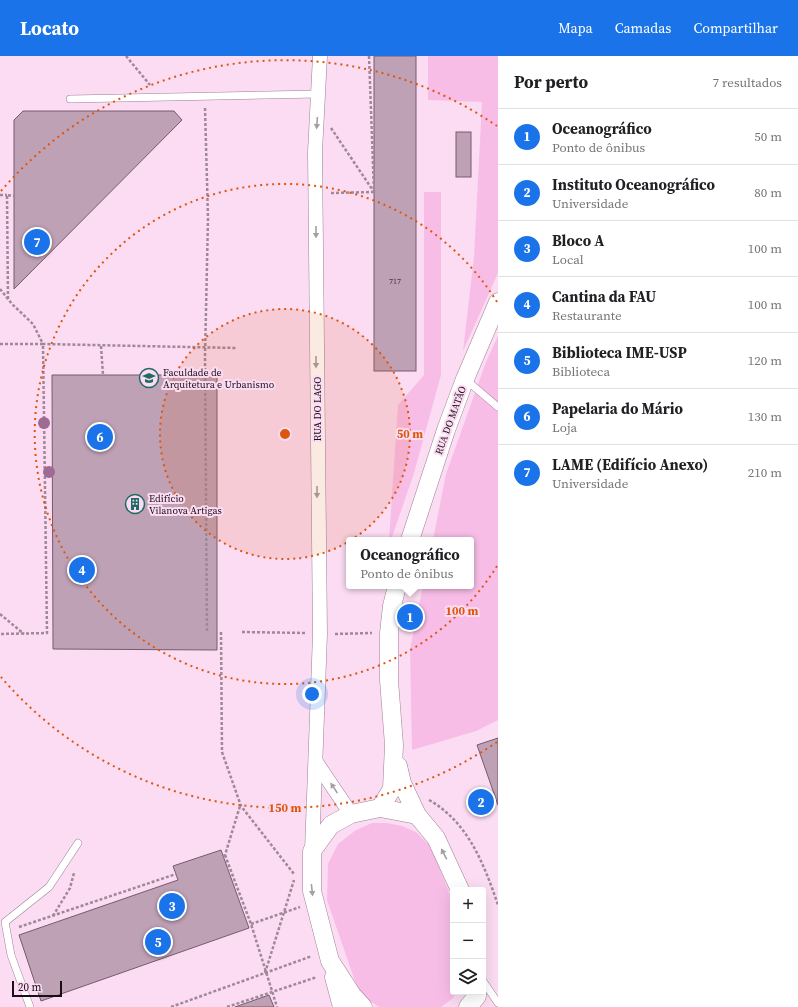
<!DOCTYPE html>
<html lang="pt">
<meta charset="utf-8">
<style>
:root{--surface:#fff;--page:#f2f2f2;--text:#202124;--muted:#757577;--line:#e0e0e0;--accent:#1a73e8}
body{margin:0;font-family:"Source Serif 4",serif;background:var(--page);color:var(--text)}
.controls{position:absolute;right:12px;bottom:12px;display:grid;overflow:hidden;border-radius:4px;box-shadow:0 4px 16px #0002}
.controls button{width:36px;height:36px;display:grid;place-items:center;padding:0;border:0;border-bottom:1px solid var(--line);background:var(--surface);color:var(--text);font:20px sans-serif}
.scale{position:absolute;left:12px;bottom:10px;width:50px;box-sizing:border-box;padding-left:4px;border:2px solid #190f16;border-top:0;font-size:11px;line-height:14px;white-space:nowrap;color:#190f16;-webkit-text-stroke:3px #fbdcf2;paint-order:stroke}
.you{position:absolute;left:312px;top:638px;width:14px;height:14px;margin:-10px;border:3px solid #fff;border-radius:50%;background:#1a73e8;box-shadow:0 0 0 6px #1a73e833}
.badge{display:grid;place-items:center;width:26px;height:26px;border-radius:50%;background:var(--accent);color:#fff;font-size:13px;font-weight:700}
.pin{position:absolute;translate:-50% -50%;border:2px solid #fff;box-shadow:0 1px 4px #0006}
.popup{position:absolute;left:346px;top:481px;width:128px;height:52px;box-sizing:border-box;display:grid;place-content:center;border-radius:4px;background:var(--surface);filter:drop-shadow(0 1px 3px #0005);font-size:13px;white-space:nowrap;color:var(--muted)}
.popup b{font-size:15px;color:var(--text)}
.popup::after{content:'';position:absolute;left:50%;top:100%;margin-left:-8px;border:8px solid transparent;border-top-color:var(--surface)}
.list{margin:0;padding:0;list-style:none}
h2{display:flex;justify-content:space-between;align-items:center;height:52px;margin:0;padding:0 16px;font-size:17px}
h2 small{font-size:13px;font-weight:400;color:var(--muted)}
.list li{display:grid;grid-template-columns:26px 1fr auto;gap:12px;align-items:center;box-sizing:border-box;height:56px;padding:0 16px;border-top:1px solid var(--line)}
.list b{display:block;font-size:15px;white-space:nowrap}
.list p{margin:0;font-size:13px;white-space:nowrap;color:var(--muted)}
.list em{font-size:13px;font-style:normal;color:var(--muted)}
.icon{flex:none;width:22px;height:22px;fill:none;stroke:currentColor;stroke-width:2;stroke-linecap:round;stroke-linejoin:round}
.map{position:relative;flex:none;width:498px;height:951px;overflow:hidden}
header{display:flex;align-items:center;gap:24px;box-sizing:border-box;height:56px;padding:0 20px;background:var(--accent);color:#fff}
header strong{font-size:19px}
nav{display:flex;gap:22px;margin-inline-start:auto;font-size:14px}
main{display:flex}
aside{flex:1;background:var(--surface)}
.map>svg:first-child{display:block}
.green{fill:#f8bde7}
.building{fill:#bfa1b6;stroke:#765b6e}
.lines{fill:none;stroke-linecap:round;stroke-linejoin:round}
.service-casing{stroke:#9d8094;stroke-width:8}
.minor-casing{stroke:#9d8094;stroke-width:15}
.tertiary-casing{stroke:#9d8094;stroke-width:19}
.path{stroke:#9f8898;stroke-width:2.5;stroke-dasharray:3 2;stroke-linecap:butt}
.service{stroke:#fff;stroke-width:7}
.minor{stroke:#fff;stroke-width:14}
.tertiary{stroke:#fff;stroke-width:18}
.tree{fill:#9e6b92}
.oneway{fill:#a39fa2}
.ring{fill:none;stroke:#de550c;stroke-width:2;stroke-dasharray:2 4}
.labels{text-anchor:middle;stroke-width:4;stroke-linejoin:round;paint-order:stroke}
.number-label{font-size:8px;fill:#42343e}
.poi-label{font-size:10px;fill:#190f16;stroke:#fbdcf2;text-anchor:start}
.street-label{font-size:10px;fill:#190f16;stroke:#fbdcf2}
.centre{fill:#de550c;stroke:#fbdcf2;stroke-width:2}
.ring-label{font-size:12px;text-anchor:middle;font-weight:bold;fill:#de550c;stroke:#fbdcf2;stroke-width:4;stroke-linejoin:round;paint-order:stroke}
</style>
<header>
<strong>Locato</strong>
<nav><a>Mapa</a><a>Camadas</a><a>Compartilhar</a></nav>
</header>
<main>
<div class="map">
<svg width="498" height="951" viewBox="0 0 498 951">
<rect width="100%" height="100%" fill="#fbdcf2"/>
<g class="green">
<polygon points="428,0 498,0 498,217 463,295 474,201 482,46 428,44"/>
<polygon points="424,136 441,136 441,319 414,417 391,484 389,484 398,349 424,319"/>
<polygon points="498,280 498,664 476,675 412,694 410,593 423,530 471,530 471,484 433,484 446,418 486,306"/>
<polygon points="372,767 387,767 402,770 416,776 429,789 435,801 453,846 453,936 457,936 452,943 441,951 379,951 367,943 357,931 327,844 328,808 338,788 356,774"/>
</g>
<g class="building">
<rect x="374" y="0" width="42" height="315"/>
<polygon points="23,55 174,55 182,64 14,233 14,64"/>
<rect x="456" y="76" width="15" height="45"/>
<polygon points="52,319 217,319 217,594 53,593"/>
<polygon points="498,682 498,749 477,689"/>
<polygon points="221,794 249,872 41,945 19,879 178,824 173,810"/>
<polygon points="269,939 274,951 235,951"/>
</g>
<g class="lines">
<defs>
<g id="service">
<polyline points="70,43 318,38"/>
<polyline points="465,323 498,351"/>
<polyline points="483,925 498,947"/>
<polyline points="30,951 11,899 5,866 49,831 78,787"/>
</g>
<g id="minor">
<polyline points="316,706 351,758"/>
<polyline points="312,795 320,578 315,96 320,0"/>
</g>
<g id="tertiary">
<polyline points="410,484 446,374 465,323 498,246"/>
<polyline points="398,710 402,727 417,759 436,782 460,834"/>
<polyline points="380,752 392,733 394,689 389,624 389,577 392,550 397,530"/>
<polyline points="334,921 342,951"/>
<polyline points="363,951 352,939 330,905 312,835 312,795 331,769 351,758 380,752 417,759"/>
<polyline points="468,951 477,940 477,936"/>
</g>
</defs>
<use href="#service" class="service-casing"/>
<use href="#minor" class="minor-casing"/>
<use href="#tertiary" class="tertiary-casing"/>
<g class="path">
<polyline points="126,0 150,29"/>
<polyline points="369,0 374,136"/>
<polyline points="205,52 208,162 205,301 207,576"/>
<polyline points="331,72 374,136"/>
<polyline points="331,137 374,136"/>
<polyline points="0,139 7,139"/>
<polyline points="0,233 12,248 33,268 43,288 237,292"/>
<polyline points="8,243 7,139 14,140"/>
<polyline points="0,288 43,288 47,577 0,578"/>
<polyline points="101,290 103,319"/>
<polyline points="0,558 24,578"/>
<polyline points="221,576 222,696 241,750 294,818"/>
<polyline points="242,576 306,577"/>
<polyline points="335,578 372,577"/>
<path d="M429,744C468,766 484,808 498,849"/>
<polyline points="225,799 251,868 277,951"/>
<polyline points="223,800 225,799 240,750"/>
<polyline points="53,860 70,832 74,817"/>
<polyline points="251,868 300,851"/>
<polyline points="19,871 176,818"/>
<polyline points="265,917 294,824"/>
<polyline points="171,951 312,900"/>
<polyline points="227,951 317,921"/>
</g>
<use href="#service" class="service"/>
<use href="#minor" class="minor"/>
<use href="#tertiary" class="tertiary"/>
</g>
<g class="tree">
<circle cx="44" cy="367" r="6"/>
<circle cx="49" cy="416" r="6"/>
</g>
<defs><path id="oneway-solid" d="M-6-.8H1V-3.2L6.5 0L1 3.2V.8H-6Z"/></defs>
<g class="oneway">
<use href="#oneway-solid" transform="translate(317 67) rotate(94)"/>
<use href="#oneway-solid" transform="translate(316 176) rotate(90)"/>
<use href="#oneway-solid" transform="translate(316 306) rotate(90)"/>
<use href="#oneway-solid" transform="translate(317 436) rotate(90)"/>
<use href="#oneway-solid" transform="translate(334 732) rotate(-124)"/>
<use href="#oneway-solid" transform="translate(444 798) rotate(-117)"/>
<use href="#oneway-solid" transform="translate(312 834) rotate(84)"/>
</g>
<circle cx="285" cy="378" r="125" fill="#de550c" fill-opacity=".12"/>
<g class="ring">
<circle cx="285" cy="378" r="125"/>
<path d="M497 510A250 250 0 1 1 497 246"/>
<path d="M497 686A374 374 0 0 1 1 621M1 135A374 374 0 0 1 497 70"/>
</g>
<defs>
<symbol id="university-ring" viewBox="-11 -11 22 22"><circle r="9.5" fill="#fbdcf2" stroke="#216b65" stroke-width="1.5"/><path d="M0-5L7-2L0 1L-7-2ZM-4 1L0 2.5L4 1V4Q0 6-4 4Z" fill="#216b65"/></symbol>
<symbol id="building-ring" viewBox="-11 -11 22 22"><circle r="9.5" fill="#fbdcf2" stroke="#216b65" stroke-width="1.5"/><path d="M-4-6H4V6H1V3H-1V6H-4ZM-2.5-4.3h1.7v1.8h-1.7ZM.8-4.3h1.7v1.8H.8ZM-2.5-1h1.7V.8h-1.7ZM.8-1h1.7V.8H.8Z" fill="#216b65"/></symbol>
</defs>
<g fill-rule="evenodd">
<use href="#university-ring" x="138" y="311" width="22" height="22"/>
<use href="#building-ring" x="124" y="437" width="22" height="22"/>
</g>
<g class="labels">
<g class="number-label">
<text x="395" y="228">717</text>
</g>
<g class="poi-label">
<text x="163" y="320">Faculdade de<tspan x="163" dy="12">Arquitetura e Urbanismo</tspan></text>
<text x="149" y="446">Edifício<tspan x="149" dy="12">Vilanova Artigas</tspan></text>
</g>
<g class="street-label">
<text transform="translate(317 353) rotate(-90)" y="4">RUA DO LAGO</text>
<text transform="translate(450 364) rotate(-70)" y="4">RUA DO MATÃO</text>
</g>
</g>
<circle cx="285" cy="378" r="6" class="centre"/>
<g class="ring-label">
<text x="410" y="382">50 m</text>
<text x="462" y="559">100 m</text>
<text x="285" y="756">150 m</text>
</g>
</svg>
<div class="controls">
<button>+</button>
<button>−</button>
<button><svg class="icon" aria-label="layers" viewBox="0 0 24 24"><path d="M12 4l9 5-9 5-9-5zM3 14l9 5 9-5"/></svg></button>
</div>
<div class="scale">20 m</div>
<div class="you"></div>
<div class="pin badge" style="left:410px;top:561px">1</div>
<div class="popup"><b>Oceanográfico</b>Ponto de ônibus</div>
<div class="pin badge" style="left:481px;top:746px">2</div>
<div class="pin badge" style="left:172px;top:850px">3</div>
<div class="pin badge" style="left:82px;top:514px">4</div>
<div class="pin badge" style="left:158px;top:886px">5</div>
<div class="pin badge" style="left:100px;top:381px">6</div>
<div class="pin badge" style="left:37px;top:186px">7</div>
</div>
<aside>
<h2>Por perto<small>7 resultados</small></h2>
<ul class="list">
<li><span class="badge">1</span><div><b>Oceanográfico</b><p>Ponto de ônibus</p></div><em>50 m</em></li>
<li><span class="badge">2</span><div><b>Instituto Oceanográfico</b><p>Universidade</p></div><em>80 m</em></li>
<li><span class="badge">3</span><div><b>Bloco A</b><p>Local</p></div><em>100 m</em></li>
<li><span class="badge">4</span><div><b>Cantina da FAU</b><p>Restaurante</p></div><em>100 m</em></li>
<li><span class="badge">5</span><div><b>Biblioteca IME-USP</b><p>Biblioteca</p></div><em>120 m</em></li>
<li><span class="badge">6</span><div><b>Papelaria do Mário</b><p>Loja</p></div><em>130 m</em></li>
<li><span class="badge">7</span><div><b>LAME (Edifício Anexo)</b><p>Universidade</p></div><em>210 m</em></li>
</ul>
</aside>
</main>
